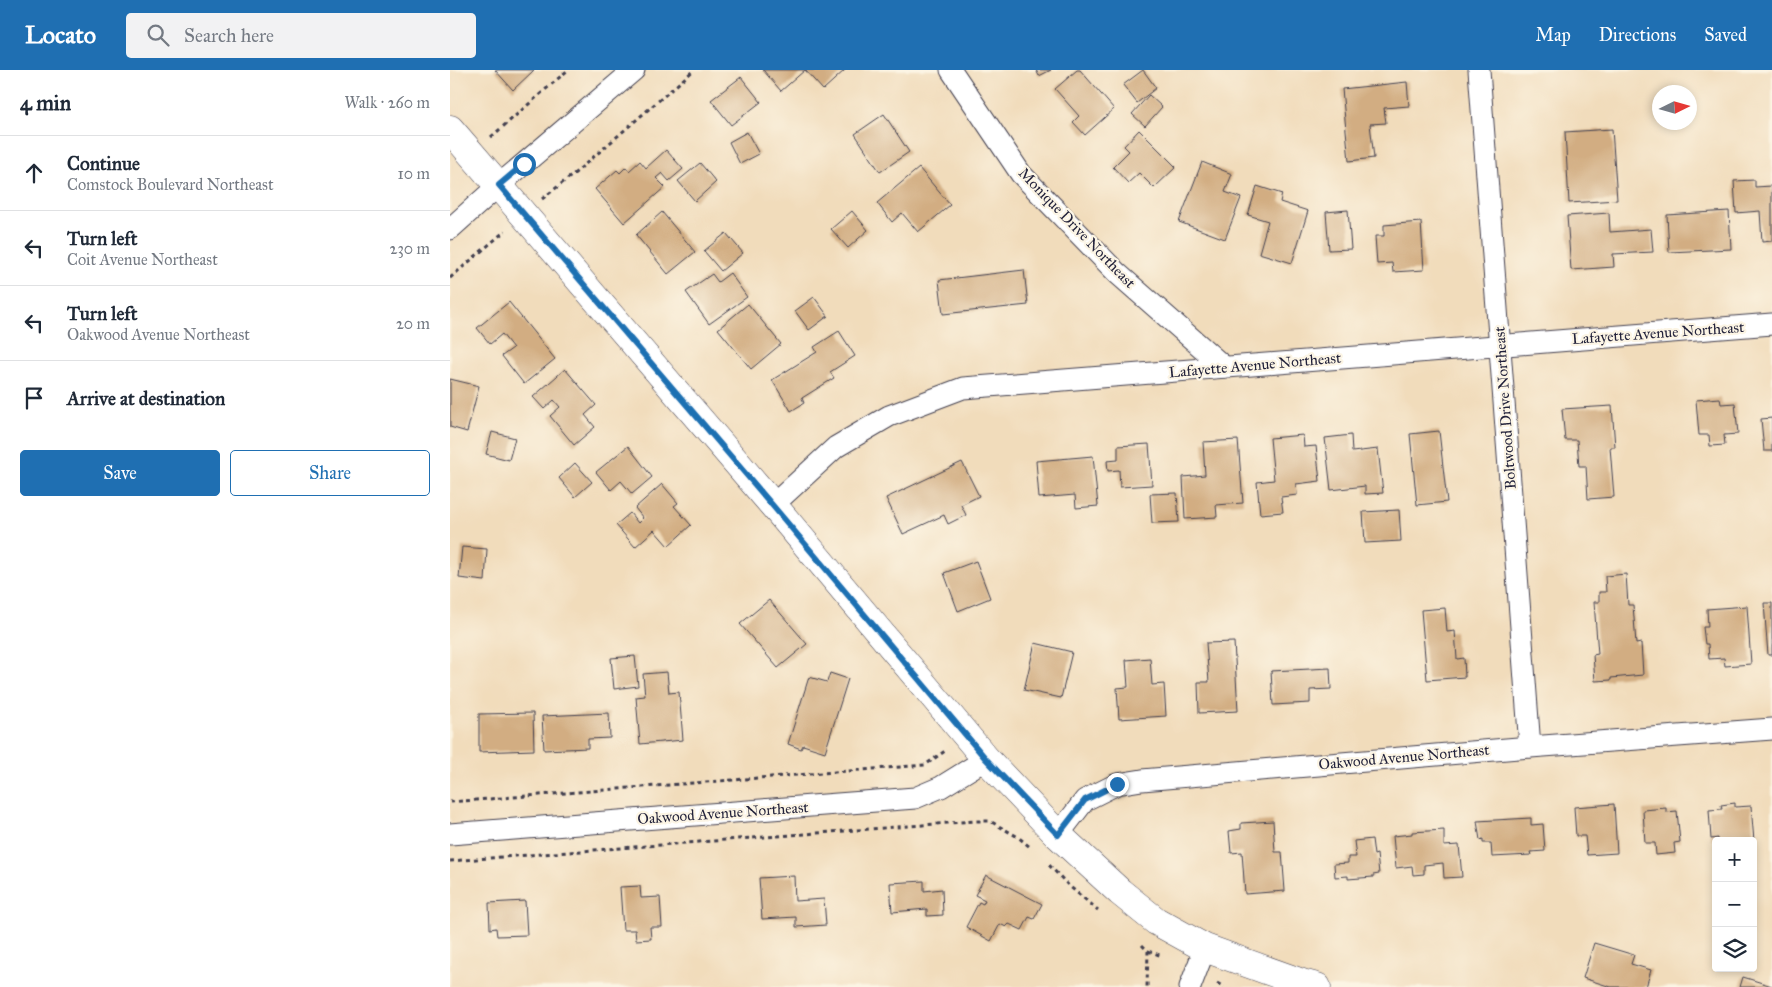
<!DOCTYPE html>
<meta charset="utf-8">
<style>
:root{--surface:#fff;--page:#f2f2f3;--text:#1f2937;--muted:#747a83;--line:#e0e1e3;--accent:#1f6fb2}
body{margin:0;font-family:"IM FELL Great Primer",serif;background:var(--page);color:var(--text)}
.controls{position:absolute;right:15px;bottom:15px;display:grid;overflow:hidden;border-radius:5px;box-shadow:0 2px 8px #0003}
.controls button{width:45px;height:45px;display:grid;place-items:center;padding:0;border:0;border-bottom:1px solid var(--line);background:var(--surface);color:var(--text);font:25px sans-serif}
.compass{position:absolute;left:1202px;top:15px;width:45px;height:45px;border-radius:50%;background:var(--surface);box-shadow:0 2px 8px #0003;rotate:85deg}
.stop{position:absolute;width:15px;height:15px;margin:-11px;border:4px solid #1f6fb2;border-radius:50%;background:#fff}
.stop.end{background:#1f6fb2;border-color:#fff;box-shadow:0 1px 5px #0008}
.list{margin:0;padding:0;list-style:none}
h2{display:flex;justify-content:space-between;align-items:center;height:65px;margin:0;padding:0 20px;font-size:21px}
h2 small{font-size:16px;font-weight:400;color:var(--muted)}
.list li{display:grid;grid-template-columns:32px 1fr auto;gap:15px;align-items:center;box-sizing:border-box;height:75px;padding:0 20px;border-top:1px solid var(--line)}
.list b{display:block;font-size:19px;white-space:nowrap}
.list p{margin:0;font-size:16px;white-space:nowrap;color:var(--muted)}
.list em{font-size:16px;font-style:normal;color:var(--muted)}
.actions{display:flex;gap:10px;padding:15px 20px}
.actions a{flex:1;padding:11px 0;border:1px solid var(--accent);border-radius:5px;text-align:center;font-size:18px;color:var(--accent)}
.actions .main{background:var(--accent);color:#fff}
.icon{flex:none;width:28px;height:28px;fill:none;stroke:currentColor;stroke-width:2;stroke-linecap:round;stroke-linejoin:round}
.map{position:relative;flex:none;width:1322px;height:917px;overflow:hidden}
header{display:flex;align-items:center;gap:30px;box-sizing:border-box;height:70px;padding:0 25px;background:var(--accent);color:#fff}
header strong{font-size:24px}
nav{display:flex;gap:28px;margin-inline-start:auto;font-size:18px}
.search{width:350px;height:45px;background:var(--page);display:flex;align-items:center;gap:12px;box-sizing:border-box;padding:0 18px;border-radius:5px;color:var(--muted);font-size:19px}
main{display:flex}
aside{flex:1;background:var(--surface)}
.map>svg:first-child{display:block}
.building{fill:#d2ad82}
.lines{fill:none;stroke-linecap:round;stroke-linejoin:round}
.street-casing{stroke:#413e4e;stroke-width:23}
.secondary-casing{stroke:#413e4e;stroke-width:29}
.path{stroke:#413e4e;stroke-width:3;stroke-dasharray:4 4;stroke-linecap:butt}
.street{stroke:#fff;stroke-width:21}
.secondary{stroke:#fff;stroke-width:28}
.route{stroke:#1f6fb2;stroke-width:6}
.labels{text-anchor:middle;stroke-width:4.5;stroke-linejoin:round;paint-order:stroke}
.street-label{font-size:15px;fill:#22223b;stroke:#fcf5e5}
</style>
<header>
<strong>Locato</strong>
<div class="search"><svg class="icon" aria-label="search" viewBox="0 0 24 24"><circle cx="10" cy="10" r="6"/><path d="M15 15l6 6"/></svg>Search here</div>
<nav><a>Map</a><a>Directions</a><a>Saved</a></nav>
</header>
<main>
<aside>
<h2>4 min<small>Walk · 260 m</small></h2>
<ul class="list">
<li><svg class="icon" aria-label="ahead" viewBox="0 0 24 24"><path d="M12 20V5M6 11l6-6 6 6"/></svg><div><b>Continue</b><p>Comstock Boulevard Northeast</p></div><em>10 m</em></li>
<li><svg class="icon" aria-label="left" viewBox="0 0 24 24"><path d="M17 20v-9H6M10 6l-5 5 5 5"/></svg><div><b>Turn left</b><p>Coit Avenue Northeast</p></div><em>230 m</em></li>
<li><svg class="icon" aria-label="left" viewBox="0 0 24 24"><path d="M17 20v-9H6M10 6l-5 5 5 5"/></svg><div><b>Turn left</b><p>Oakwood Avenue Northeast</p></div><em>20 m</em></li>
<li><svg class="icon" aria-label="arrive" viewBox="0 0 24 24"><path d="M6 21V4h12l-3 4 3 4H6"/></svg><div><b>Arrive at destination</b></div></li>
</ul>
<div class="actions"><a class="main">Save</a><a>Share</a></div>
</aside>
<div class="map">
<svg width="1322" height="917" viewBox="0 0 1322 917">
<rect width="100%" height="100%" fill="#fcf5e5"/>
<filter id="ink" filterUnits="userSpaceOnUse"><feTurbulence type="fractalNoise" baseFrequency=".02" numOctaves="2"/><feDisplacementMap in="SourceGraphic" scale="10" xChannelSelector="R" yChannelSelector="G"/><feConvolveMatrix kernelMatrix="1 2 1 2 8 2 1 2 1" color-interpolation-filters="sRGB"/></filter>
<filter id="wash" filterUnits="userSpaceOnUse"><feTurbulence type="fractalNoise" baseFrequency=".0096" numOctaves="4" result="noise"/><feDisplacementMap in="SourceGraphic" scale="20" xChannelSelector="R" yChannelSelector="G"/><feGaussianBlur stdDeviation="1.12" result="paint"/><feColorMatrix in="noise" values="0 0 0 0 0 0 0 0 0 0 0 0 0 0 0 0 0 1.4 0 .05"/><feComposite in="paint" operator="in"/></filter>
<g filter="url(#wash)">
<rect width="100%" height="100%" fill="#f1dcbb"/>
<g id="blocks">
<g class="building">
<polygon points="45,0 84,0 63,20"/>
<polygon points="313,0 355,0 331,21"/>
<polygon points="355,0 395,0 373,20"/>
<polygon points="586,0 601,0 589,6"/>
<polygon points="627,0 630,0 664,39 635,65 623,52 629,46 605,19"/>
<polygon points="693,0 706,18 687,33 673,15"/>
<polygon points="291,7 311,32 281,55 261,30"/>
<polygon points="957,12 959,36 934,38 936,53 920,54 924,88 899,91 892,19"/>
<polygon points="699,25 712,37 695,56 682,44"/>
<polygon points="434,44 459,82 430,102 405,64"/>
<polygon points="1162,59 1167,130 1119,133 1115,62"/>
<polygon points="689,60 726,97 704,118 689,103 678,113 663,97 679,81 674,76"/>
<polygon points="297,62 309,84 290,94 279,72"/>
<polygon points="216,80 233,99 219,111 212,103 206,108 215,117 174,153 145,119 167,100 170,103 176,97 179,101 190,91 196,98"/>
<polygon points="752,92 782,104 775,122 791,128 775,169 729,152"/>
<polygon points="250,93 266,112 245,131 228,111"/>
<polygon points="469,98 500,135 468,162 452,143 442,152 427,133"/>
<polygon points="1305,110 1305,117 1322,116 1322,171 1312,172 1310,141 1286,143 1284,111"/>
<polygon points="807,116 832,124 830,132 858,141 842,193 809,183 818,151 798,145"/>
<polygon points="898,140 901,179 879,180 876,142"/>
<polygon points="402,141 418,160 398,178 381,159"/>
<polygon points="1279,141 1281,179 1219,182 1217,145"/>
<polygon points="212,142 245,182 218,204 186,165"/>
<polygon points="1159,143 1160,162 1201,159 1203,182 1163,184 1164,197 1121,200 1117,146"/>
<polygon points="971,152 974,200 943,202 942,193 927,194 925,166 934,166 934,155"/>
<polygon points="276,163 293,183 271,201 254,181"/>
<polygon points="574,200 578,235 493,244 489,210"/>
<polygon points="280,203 297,227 259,254 236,222 262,204 268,212"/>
<polygon points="364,227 378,246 359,260 345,241"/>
<polygon points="59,232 105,289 74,314 52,286 63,278 52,264 40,274 27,258"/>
<polygon points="298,234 331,274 301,299 268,259"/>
<polygon points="389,261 405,286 380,302 384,308 352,328 354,333 341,341 322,310 367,282 364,277"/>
<polygon points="115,299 146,335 135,345 145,357 124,375 100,346 110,337 104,330 94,339 83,327"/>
<polygon points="0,309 29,316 17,362 0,357"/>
<polygon points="1270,328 1271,334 1285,333 1288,364 1274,365 1275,375 1260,376 1259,365 1249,365 1246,330"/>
<polygon points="1162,336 1165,377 1160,377 1164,427 1138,429 1136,396 1129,396 1127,370 1115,370 1112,339"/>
<polygon points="1322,348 1322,381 1314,381 1311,349"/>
<polygon points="989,361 997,432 967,435 960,364"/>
<polygon points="42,362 65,368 59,390 36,384"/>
<polygon points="853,365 854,377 866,376 870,411 846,414 847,425 831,427 833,442 810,444 807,412 824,410 820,368"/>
<polygon points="901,365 902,382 928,379 933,423 915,424 915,416 881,420 875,368"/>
<polygon points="788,370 793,433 766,435 767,447 735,449 733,407 755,405 753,372"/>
<polygon points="699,374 702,415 670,417 669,400 658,401 657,391 668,390 668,376"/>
<polygon points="178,376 202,407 182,424 171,411 161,420 146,402"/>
<polygon points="643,386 648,436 626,438 625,425 589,428 586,391"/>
<polygon points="512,392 529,426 511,435 516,445 498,454 494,445 453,464 436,428"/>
<polygon points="125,393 142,412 125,427 109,408"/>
<polygon points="212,414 228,433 224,436 241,455 218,476 204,460 185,477 166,455 180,443 188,453 193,448 185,438"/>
<polygon points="727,423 729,452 702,453 700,424"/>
<polygon points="949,440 951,471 915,473 913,442"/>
<polygon points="12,477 37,479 35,511 9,508"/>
<polygon points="526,491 540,528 508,541 494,503"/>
<polygon points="1176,504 1178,535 1183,535 1186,574 1191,573 1193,605 1161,608 1161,610 1145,611 1143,585 1148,584 1144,532 1149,532 1149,522 1156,522 1155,506"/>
<polygon points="319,530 357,574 328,598 290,554"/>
<polygon points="1314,533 1322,533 1322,585 1318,585"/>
<polygon points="1297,536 1301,594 1275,596 1274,588 1259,589 1258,574 1255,574 1253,557 1258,557 1257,539"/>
<polygon points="995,538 997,562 1005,561 1007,589 1014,588 1015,607 977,610 971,540"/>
<polygon points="784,572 788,641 749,643 748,612 759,612 756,573"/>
<polygon points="585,573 622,582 611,628 574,620"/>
<polygon points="185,586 188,616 164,619 161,588"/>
<polygon points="700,588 702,615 714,614 716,646 669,649 667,618 678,617 676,590"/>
<polygon points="880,598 881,619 860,620 860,633 823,635 821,601"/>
<polygon points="217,602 219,623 229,622 233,670 190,674 186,627 195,626 193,604"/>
<polygon points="380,603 398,609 375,682 353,675 351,679 338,674 359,607 377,612"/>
<polygon points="83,643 84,680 29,682 29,644"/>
<polygon points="159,643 160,668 138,669 138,678 94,680 92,646"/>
<polygon points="1285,733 1285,737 1301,736 1304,771 1268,771 1268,768 1261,769 1259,740 1272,739 1271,735"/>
<polygon points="1164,734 1167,783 1137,785 1135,766 1126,766 1124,737"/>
<polygon points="1216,738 1216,742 1227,741 1230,772 1224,773 1225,783 1206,785 1205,773 1195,773 1193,740"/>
<polygon points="1081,748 1081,755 1093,754 1095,781 1080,782 1081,785 1042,787 1041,773 1033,773 1033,769 1030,770 1027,751"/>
<polygon points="823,751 825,782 832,782 835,821 795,824 792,782 781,783 779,761 791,759 791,753"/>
<polygon points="994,760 994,776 1009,775 1012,807 994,808 993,793 974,795 974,804 963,805 962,796 946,798 943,766 962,764 962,762"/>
<polygon points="922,769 924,785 927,784 929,804 923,805 923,807 898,809 898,806 885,807 884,794 898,793 898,787 906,787 904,771"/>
<polygon points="536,805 592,834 584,849 579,847 572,860 559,854 556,857 550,854 541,871 516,857 529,832 533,834 535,830 525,825"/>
<polygon points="344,806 345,831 374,829 376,855 346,857 346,847 312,849 309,808"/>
<polygon points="474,811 474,821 492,819 493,845 477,846 477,839 442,842 440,813"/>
<polygon points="190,816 191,828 210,827 212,857 200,857 201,869 186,870 185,860 173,860 170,817"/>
<polygon points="75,831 77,865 47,866 46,858 40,859 39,833"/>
<polygon points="1144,873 1184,885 1181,894 1201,900 1196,917 1161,917 1133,908"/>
<polygon points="1293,907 1322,916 1322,917 1290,917"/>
</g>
</g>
</g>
<g filter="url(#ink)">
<use href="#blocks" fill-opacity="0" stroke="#413e4e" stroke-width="1"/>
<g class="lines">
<defs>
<g id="street">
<polyline points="501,0 571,104 667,203 774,297"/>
<polyline points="1029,0 1080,677"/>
<polyline points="0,159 49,115 184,0"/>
<polyline points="323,435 386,377 439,346 513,318 1322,254"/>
<polyline points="0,764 465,728 491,717 536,689"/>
<polyline points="608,765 635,730 667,714 692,710 1080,677 1322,659"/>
<polyline points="740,917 755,878"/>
</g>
<polyline id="secondary" points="0,59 323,435 536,689 608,765 670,822 706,851 755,878 852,913 867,917"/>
</defs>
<use href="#street" class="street-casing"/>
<use href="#secondary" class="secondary-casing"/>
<g class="path">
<polyline points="41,67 118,0"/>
<polyline points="92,129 125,103 244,0"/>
<polyline points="0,208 55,161"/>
<polyline points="0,732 475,695 495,681"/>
<polyline points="0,791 525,751 540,751 568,767 580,777"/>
<polyline points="599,795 619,816 648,840"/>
<polyline points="692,875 698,881 697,917"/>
<polyline points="698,881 712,886"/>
<polyline points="767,913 774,917"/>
</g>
<use href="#street" class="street"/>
<use href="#secondary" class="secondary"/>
</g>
</g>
<g class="lines" filter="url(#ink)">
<polyline class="route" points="74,94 49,115 323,436 536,689 608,765 635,730 667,714"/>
</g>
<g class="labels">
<g class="street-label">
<text transform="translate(627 158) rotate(46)" y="5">Monique Drive Northeast</text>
<text transform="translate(1208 263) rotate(-4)" y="5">Lafayette Avenue Northeast</text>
<text transform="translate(805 295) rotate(-5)" y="5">Lafayette Avenue Northeast</text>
<text transform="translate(1055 338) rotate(-94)" y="5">Boltwood Drive Northeast</text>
<text transform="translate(954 687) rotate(-5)" y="5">Oakwood Avenue Northeast</text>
<text transform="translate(273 743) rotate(-4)" y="5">Oakwood Avenue Northeast</text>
</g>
</g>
</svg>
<div class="controls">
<button>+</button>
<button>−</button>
<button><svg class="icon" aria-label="layers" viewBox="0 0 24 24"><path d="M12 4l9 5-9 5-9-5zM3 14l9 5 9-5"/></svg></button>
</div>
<svg class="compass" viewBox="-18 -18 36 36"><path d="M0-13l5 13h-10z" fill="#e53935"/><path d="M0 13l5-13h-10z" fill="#747a83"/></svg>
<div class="stop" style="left:74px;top:94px"></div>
<div class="stop end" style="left:667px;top:714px"></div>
</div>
</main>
